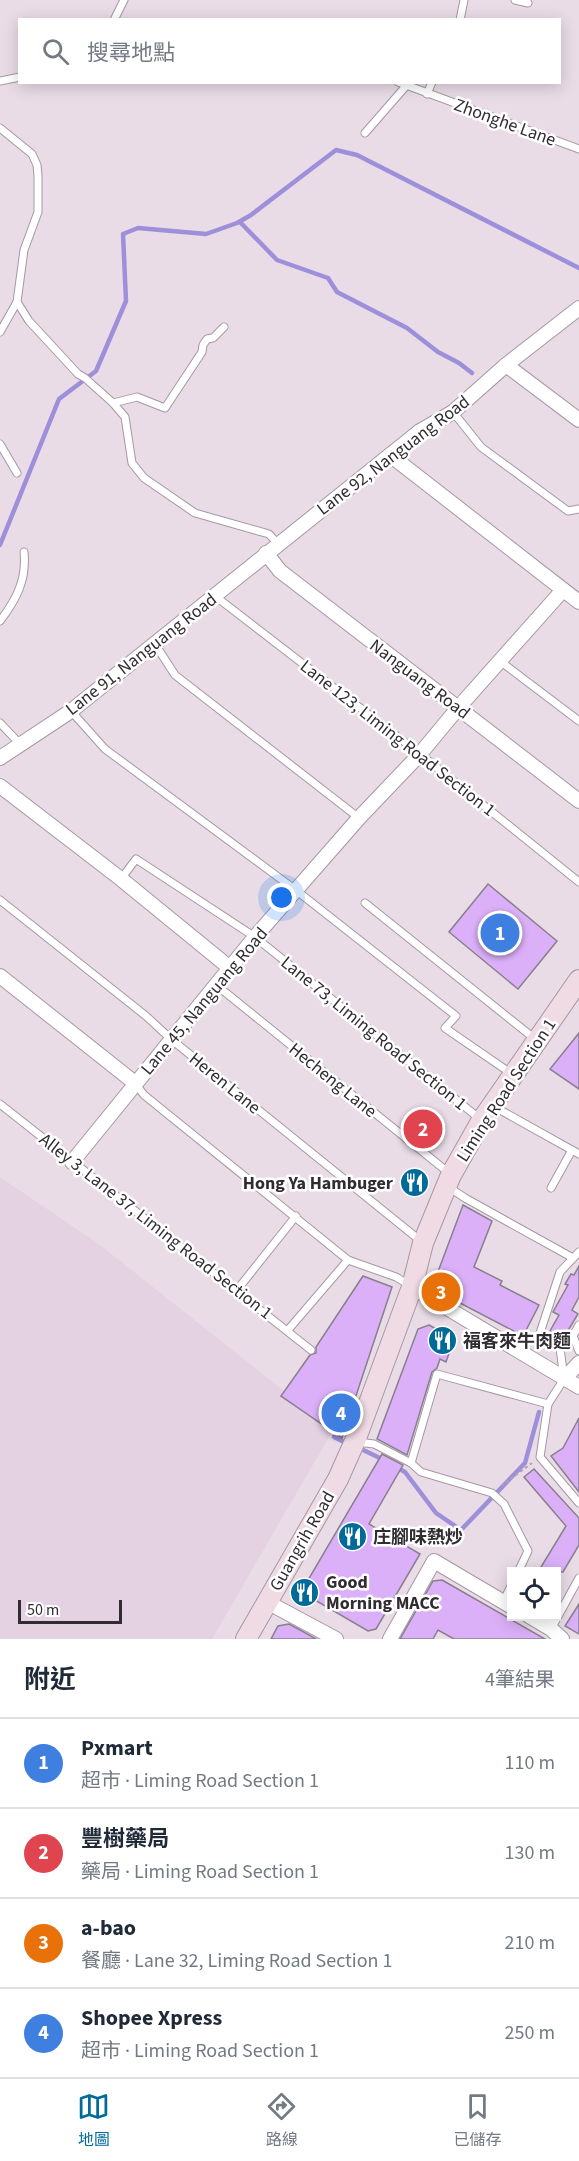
<!DOCTYPE html>
<html lang="zh-TW">
<meta charset="utf-8">
<style>
:root{--surface:#fff;--page:#f6f6f7;--text:#1f2937;--muted:#747a83;--line:#e0e1e3;--accent:#006b98}
body{margin:0;font-family:"Source Sans 3","Noto Sans TC",sans-serif;background:var(--page);color:var(--text)}
.controls{position:absolute;right:18px;bottom:18px;display:grid;overflow:hidden;border-radius:0px;box-shadow:0 3px 15px #0003}
.controls button{width:54px;height:54px;display:grid;place-items:center;padding:0;border:0;border-bottom:2px solid var(--line);background:var(--surface);color:var(--text);font:30px sans-serif}
.scale{position:absolute;left:18px;bottom:15px;width:104px;box-sizing:border-box;padding-left:6px;border:3px solid #312c31;border-top:0;font-size:16px;line-height:21px;white-space:nowrap;color:#312c31;-webkit-text-stroke:4px #fff;paint-order:stroke}
.you{position:absolute;left:282px;top:898px;width:21px;height:21px;margin:-15px;border:4px solid #fff;border-radius:50%;background:#1a73e8;box-shadow:0 0 0 9px #1a73e833}
.badge{display:grid;place-items:center;width:39px;height:39px;border-radius:50%;background:var(--accent);color:#fff;font-size:20px;font-weight:700}
.pin{position:absolute;translate:-50% -50%;border:3px solid #fff;box-shadow:0 2px 6px #0006}
.list{margin:0;padding:0;list-style:none}
h2{display:flex;justify-content:space-between;align-items:center;height:78px;margin:0;padding:0 24px;font-size:26px}
h2 small{font-size:20px;font-weight:400;color:var(--muted)}
.list li{display:grid;grid-template-columns:39px 1fr auto;gap:18px;align-items:center;box-sizing:border-box;height:90px;padding:0 24px;border-top:2px solid var(--line)}
.list b{display:block;font-size:22px;white-space:nowrap}
.list p{margin:0;font-size:20px;white-space:nowrap;color:var(--muted)}
.list em{font-size:20px;font-style:normal;color:var(--muted)}
.icon{flex:none;width:33px;height:33px;fill:none;stroke:currentColor;stroke-width:2;stroke-linecap:round;stroke-linejoin:round}
.map{position:relative;flex:none;width:579px;height:1639px;overflow:hidden}
.search{position:absolute;background:var(--surface);box-shadow:0 3px 15px #0003;left:18px;right:18px;top:18px;height:66px;display:flex;align-items:center;gap:15px;box-sizing:border-box;padding:0 21px;border-radius:0px;color:var(--muted);font-size:22px}
.sheet{height:438px;background:var(--surface)}
nav{display:flex;justify-content:space-around;align-items:center;box-sizing:border-box;height:84px;border-top:2px solid var(--line);background:var(--surface);font-size:16px;color:var(--muted)}
nav a{display:grid;justify-items:center;gap:3px}
nav .on{color:var(--accent)}
.map>svg:first-child{display:block}
.built{fill:#e4d1e2}
.lines{fill:none;stroke-linecap:round;stroke-linejoin:round}
.stream{stroke:#9e8fdb;stroke-width:4.5}
.building{fill:#dbb0f9;stroke:#87808c;stroke-width:1.5}
.service-casing{stroke:#a498a3;stroke-width:9}
.minor-casing{stroke:#a498a3;stroke-width:16}
.secondary-casing{stroke:#a498a3;stroke-width:22}
.path{stroke:#aca2ab;stroke-width:2;stroke-dasharray:3 3;stroke-linecap:butt}
.service{stroke:#fff;stroke-width:7}
.minor{stroke:#fff;stroke-width:14}
.secondary{stroke:#f0dbe5;stroke-width:20}
.labels{text-anchor:middle;stroke-width:5;stroke-linejoin:round;paint-order:stroke}
.street-label{font-size:18px;fill:#312c31;stroke:#fff}
.poi-label{font-size:18px;font-weight:bold;fill:#312c31;stroke:#fff;text-anchor:start}
</style>
<div class="map">
<svg width="579" height="1639" viewBox="0 0 579 1639">
<rect width="100%" height="100%" fill="#e9dce7"/>
<polygon class="built" points="0,1177 100,1245 333,1430 212,1639 0,1639"/>
<g class="lines">
<g class="stream">
<polyline points="240,222 277,260 328,278 337,292 407,328 438,352 459,363 472,373"/>
<polyline points="0,545 59,399 96,371 126,301 123,234 138,228 206,234 237,223 251,215 336,150 357,155 579,268"/>
<polyline points="334,1437 348,1444"/>
<polyline points="359,1448 384,1460"/>
<polyline points="396,1467 405,1472 436,1513 461,1530 525,1463 539,1412"/>
</g>
</g>
<g class="building">
<polygon points="488,884 557,941 518,989 449,932"/>
<polygon points="579,1033 579,1089 550,1069"/>
<polygon points="463,1205 492,1221 474,1267 502,1281 500,1285 539,1305 523,1336 437,1291 436,1277"/>
<polygon points="579,1266 579,1297 572,1310 578,1314 563,1339 550,1331 559,1315 553,1312 568,1285 565,1284 571,1274 574,1275"/>
<polygon points="363,1276 392,1287 342,1438 281,1396 310,1355 316,1353 316,1347"/>
<polygon points="429,1325 454,1339 446,1362 440,1359 437,1368 432,1372 407,1455 377,1439 418,1329"/>
<polygon points="579,1418 579,1492 551,1456 563,1448"/>
<polygon points="382,1454 403,1465 369,1524 420,1554 376,1629 368,1631 301,1592"/>
<polygon points="534,1469 579,1518 579,1545 563,1572 538,1572 566,1526 524,1477"/>
<polygon points="442,1580 545,1639 454,1639 438,1630 433,1639 400,1639 433,1581"/>
<polygon points="579,1604 579,1634 565,1626"/>
<polygon points="289,1624 302,1631 316,1639 271,1639 278,1626"/>
</g>
<g class="lines">
<defs>
<g id="service">
<polyline points="515,0 528,3"/>
<polyline points="114,20 124,0"/>
<polyline points="460,20 464,0"/>
<polyline points="0,81 20,77"/>
<polyline points="398,82 579,149"/>
<polyline points="427,94 432,82"/>
<polyline points="0,128 32,154 37,165 38,176 38,212 24,250 17,302 29,321 78,374 85,378 113,403 125,417 132,463 144,478 195,513 269,534 278,544"/>
<polyline points="365,133 406,86"/>
<polyline points="0,332 17,302"/>
<polyline points="113,403 137,397 165,408 202,352 203,345 207,339 213,338 224,327"/>
<polyline points="453,412 481,447 568,511 579,509"/>
<polyline points="0,444 17,473"/>
<polyline points="215,596 420,754 579,882"/>
<path d="M0,621C16,600 27,580 24,552"/>
<polyline points="155,644 175,675 359,818"/>
<polyline points="500,661 579,721"/>
<polyline points="71,711 105,749 297,891 456,1016 445,1028 512,1074"/>
<polyline points="0,723 20,744"/>
<polyline points="121,879 136,859 255,937 480,1119"/>
<polyline points="0,900 146,1016 172,1040 422,1242"/>
<polyline points="365,903 535,1039"/>
<polyline points="215,984 449,1173"/>
<polyline points="135,1083 144,1095 348,1260 396,1277 411,1286"/>
<polyline points="0,1104 311,1350"/>
<polyline points="493,1106 579,1154"/>
<polyline points="447,1186 465,1198 573,1258"/>
<polyline points="551,1188 572,1150"/>
<polyline points="579,1252 560,1272 539,1336 560,1348 564,1379 548,1404 540,1457 579,1503"/>
<polyline points="237,1290 296,1216"/>
<polyline points="579,1325 573,1336 579,1351"/>
<polyline points="288,1330 348,1260"/>
<polyline points="357,1442 374,1444 411,1463 421,1472 492,1493 504,1504 528,1551 518,1572"/>
<polyline points="411,1463 437,1374 548,1404"/>
<polyline points="503,1602 512,1584"/>
<polyline points="551,1629 579,1578"/>
</g>
<g id="minor">
<polyline points="506,365 579,420"/>
<polyline points="390,455 579,602"/>
<polyline points="266,553 280,571 579,801"/>
<polyline points="0,758 71,711 420,431 453,412 506,365 579,308"/>
<polyline points="0,786 121,879 230,968"/>
<polyline points="0,976 135,1083"/>
<polyline points="72,1162 255,937 359,818 420,754 458,708 563,590"/>
<polyline points="412,1287 579,1387"/>
<polyline points="564,1379 579,1363"/>
<polyline points="267,1602 336,1639"/>
<polyline points="529,1616 551,1629 562,1639"/>
<polyline points="390,1639 434,1561 512,1607"/>
</g>
<polyline id="secondary" points="246,1639 338,1479 355,1441 412,1287 423,1243 451,1175 482,1120 579,980"/>
</defs>
<use href="#service" class="service-casing"/>
<use href="#minor" class="minor-casing"/>
<use href="#secondary" class="secondary-casing"/>
<polyline class="path" points="501,1486 532,1463"/>
<use href="#service" class="service"/>
<use href="#minor" class="minor"/>
<use href="#secondary" class="secondary"/>
</g>
<defs>
<symbol id="restaurant-disc" viewBox="-11 -11 22 22"><circle r="9.5" fill="#006b98" stroke="#fff"/><path d="M-5-6h1v4h1v-4h1v4h1v-4h1v5L-1.5 .5V6h-2V.5L-5-1ZM5-6V6H3V1.5H1.5Q1.5-4 5-6Z" fill="#fff"/></symbol>
</defs>
<g fill-rule="evenodd">
<use href="#restaurant-disc" x="398" y="1166" width="33" height="33"/>
<use href="#restaurant-disc" x="426" y="1324" width="33" height="33"/>
<use href="#restaurant-disc" x="336" y="1520" width="33" height="33"/>
<use href="#restaurant-disc" x="288" y="1576" width="33" height="33"/>
</g>
<g class="labels">
<g class="street-label">
<text transform="translate(505 122) rotate(20)" y="6">Zhonghe Lane</text>
<text transform="translate(393 455) rotate(-37)" y="6">Lane 92, Nanguang Road</text>
<text transform="translate(141 654) rotate(-38)" y="6">Lane 91, Nanguang Road</text>
<text transform="translate(420 679) rotate(37)" y="6">Nanguang Road</text>
<text transform="translate(398 738) rotate(38)" y="6">Lane 123, Liming Road Section 1</text>
<text transform="translate(204 1001) rotate(-50)" y="6">Lane 45, Nanguang Road</text>
<text transform="translate(374 1033) rotate(39)" y="6">Lane 73, Liming Road Section 1</text>
<text transform="translate(333 1080) rotate(39)" y="6">Hecheng Lane</text>
<text transform="translate(225 1083) rotate(39)" y="6">Heren Lane</text>
<text transform="translate(506 1090) rotate(-57)" y="6">Liming Road Section 1</text>
<text transform="translate(156 1226) rotate(38)" y="6">Alley 3, Lane 37, Liming Road Section 1</text>
<text transform="translate(302 1541) rotate(-60)" y="6">Guangrih Road</text>
</g>
<g class="poi-label">
<text x="393" y="1189" text-anchor="end">Hong Ya Hambuger</text>
<text x="463" y="1347">福客來牛肉麵</text>
<text x="373" y="1543">庄腳味熱炒</text>
<text x="326" y="1588">Good<tspan x="326" dy="21">Morning MACC</tspan></text>
</g>
</g>
</svg>
<div class="controls">
<button><svg class="icon" aria-label="locate" viewBox="0 0 24 24"><circle cx="12" cy="12" r="6"/><path d="M12 2v4M12 18v4M2 12h4M18 12h4"/></svg></button>
</div>
<div class="scale">50 m</div>
<div class="you"></div>
<div class="pin badge" style="left:500px;top:933px;background:#3f7fe0">1</div>
<div class="pin badge" style="left:423px;top:1129px;background:#e0444e">2</div>
<div class="pin badge" style="left:441px;top:1292px;background:#e8710a">3</div>
<div class="pin badge" style="left:341px;top:1413px;background:#3f7fe0">4</div>
<div class="search"><svg class="icon" aria-label="search" viewBox="0 0 24 24"><circle cx="10" cy="10" r="6"/><path d="M15 15l6 6"/></svg>搜尋地點</div>
</div>
<section class="sheet">
<h2>附近<small>4筆結果</small></h2>
<ul class="list">
<li><span class="badge" style="background:#3f7fe0">1</span><div><b>Pxmart</b><p>超市 · Liming Road Section 1</p></div><em>110 m</em></li>
<li><span class="badge" style="background:#e0444e">2</span><div><b>豐樹藥局</b><p>藥局 · Liming Road Section 1</p></div><em>130 m</em></li>
<li><span class="badge" style="background:#e8710a">3</span><div><b>a-bao</b><p>餐廳 · Lane 32, Liming Road Section 1</p></div><em>210 m</em></li>
<li><span class="badge" style="background:#3f7fe0">4</span><div><b>Shopee Xpress</b><p>超市 · Liming Road Section 1</p></div><em>250 m</em></li>
</ul>
</section>
<nav>
<a class="on"><svg class="icon" aria-label="map" viewBox="0 0 24 24"><path d="M3 6l6-2 6 2 6-2v14l-6 2-6-2-6 2zM9 4v14M15 6v14"/></svg>地圖</a>
<a><svg class="icon" aria-label="directions" viewBox="0 0 24 24"><path d="M12 3l9 9-9 9-9-9zM9 14v-3h6M13 9l2 2-2 2"/></svg>路線</a>
<a><svg class="icon" aria-label="saved" viewBox="0 0 24 24"><path d="M7 4h10v16l-5-4-5 4z"/></svg>已儲存</a>
</nav>
